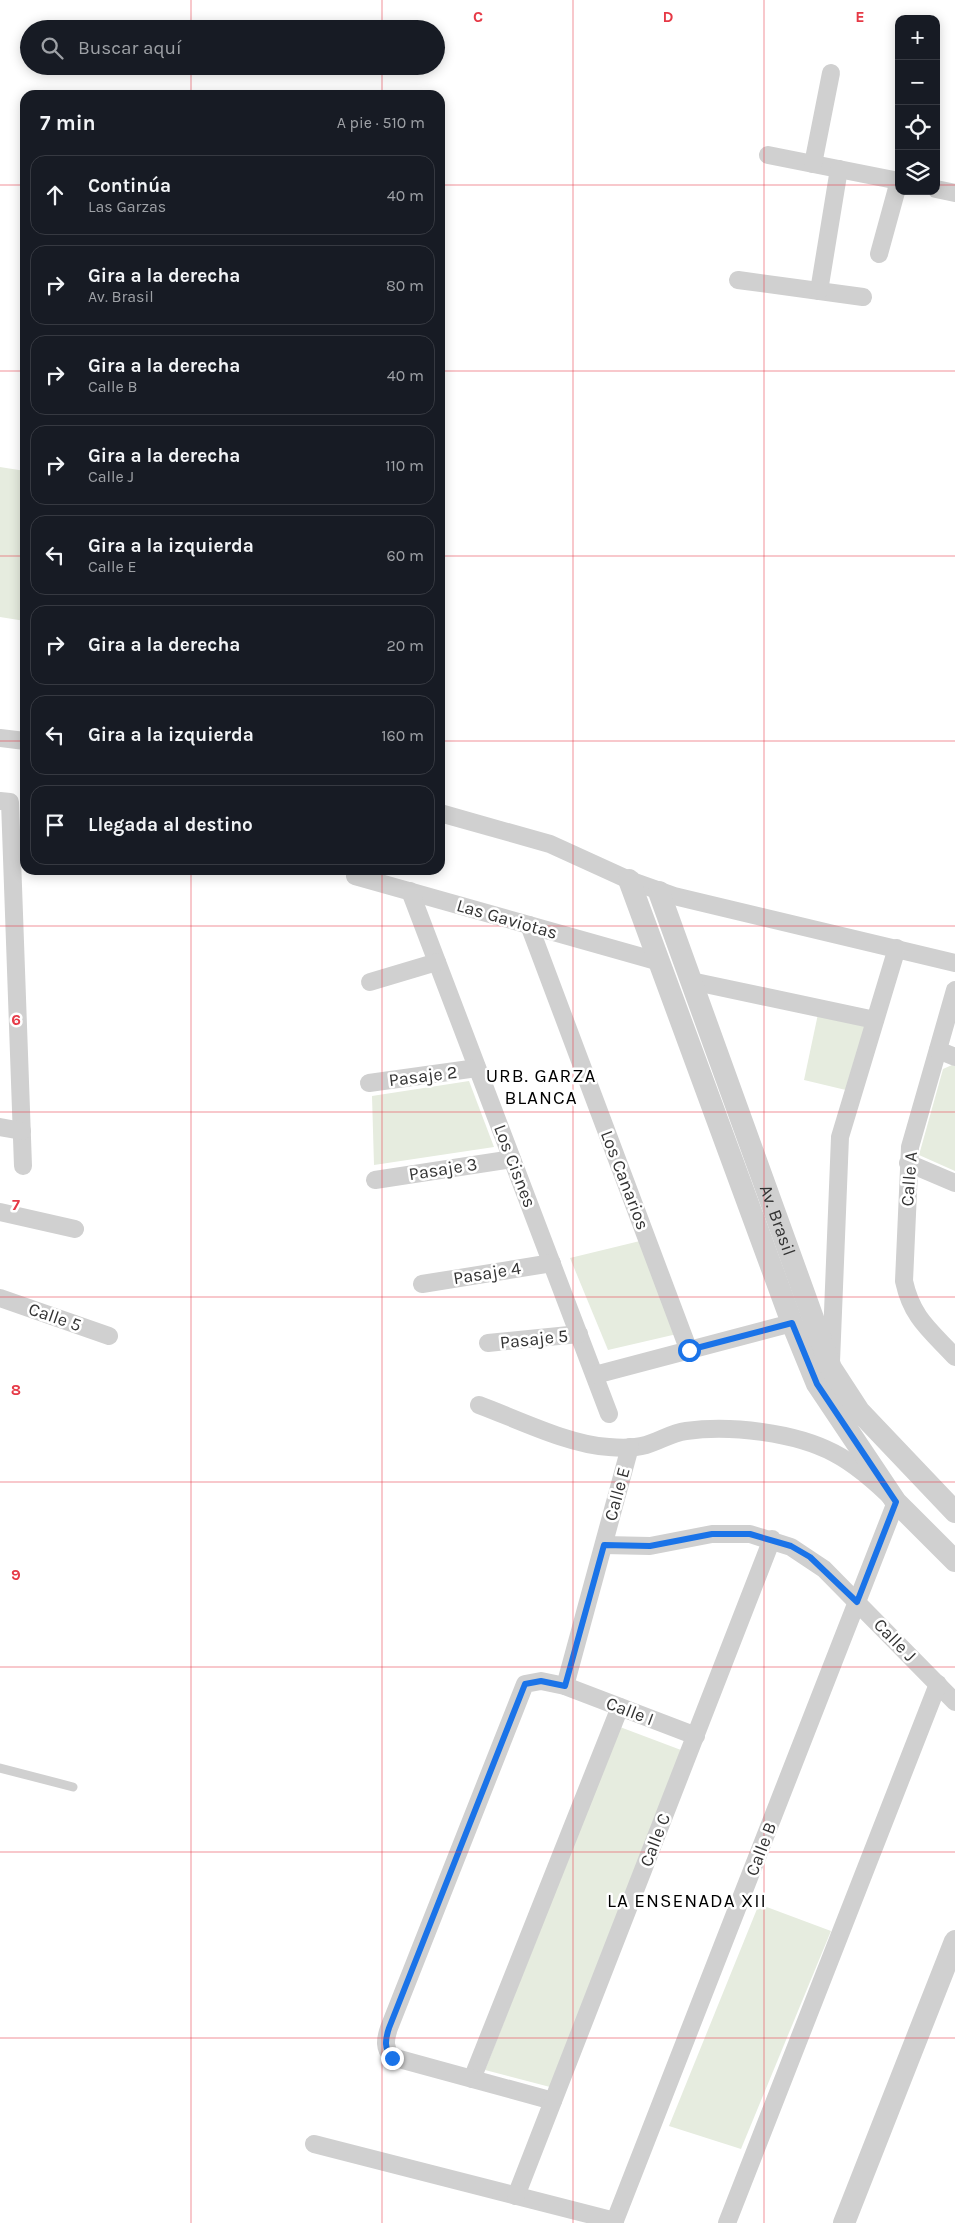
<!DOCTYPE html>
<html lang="es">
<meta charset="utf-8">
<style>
:root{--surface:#171b24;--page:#20242c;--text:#f1f3f6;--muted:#9ea1a6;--line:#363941}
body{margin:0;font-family:Karla,sans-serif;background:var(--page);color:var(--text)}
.controls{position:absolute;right:15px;top:15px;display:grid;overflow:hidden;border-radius:10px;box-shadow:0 2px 12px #0003}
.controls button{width:45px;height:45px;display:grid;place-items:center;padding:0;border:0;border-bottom:1px solid var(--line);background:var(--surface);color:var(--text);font:25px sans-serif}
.stop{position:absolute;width:15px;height:15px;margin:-11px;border:4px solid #1a73e8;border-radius:50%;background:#fff}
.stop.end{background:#1a73e8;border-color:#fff;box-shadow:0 1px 5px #0008}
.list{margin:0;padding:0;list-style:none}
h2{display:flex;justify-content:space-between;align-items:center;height:65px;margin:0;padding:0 20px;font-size:21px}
h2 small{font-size:16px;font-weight:400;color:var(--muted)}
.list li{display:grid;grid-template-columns:32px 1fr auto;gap:15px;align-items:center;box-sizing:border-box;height:80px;margin:0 10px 10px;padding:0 10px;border:1px solid var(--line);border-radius:15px}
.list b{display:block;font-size:19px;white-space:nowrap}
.list p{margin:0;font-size:16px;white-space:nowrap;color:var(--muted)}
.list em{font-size:16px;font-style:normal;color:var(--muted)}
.icon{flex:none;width:28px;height:28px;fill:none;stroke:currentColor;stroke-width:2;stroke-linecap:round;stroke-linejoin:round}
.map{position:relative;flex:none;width:955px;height:2223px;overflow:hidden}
.search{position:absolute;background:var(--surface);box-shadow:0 2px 12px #0003;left:20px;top:20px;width:425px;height:55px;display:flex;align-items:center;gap:12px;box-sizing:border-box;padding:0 18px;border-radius:28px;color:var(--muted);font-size:19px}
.panel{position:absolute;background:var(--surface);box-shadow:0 2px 12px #0003;left:20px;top:90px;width:425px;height:785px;border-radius:15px}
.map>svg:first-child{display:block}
.green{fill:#e6ecdf}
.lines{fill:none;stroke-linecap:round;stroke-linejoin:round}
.service{stroke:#d0d0d0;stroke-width:9}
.minor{stroke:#d0d0d0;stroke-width:18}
.tertiary{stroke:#d0d0d0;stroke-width:22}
.route{stroke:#1a73e8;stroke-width:6}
.grid{fill:none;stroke:#e63946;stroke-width:1;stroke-opacity:0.55}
.labels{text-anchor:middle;stroke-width:5;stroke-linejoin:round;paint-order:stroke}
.street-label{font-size:18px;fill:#333;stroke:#fff}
.neighbourhood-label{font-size:19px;letter-spacing:1px;fill:#000;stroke:#fff}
.grid-label{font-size:16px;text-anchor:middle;font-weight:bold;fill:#e63946;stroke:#fff;stroke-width:5;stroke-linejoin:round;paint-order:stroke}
</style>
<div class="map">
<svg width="955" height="2223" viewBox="0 0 955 2223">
<rect width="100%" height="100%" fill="#fff"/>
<g class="green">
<polygon points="0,467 25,471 25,621 0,617"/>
<polygon points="818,1014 869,1022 850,1091 804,1080"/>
<polygon points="952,1065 955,1066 955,1171 919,1155 943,1069"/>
<polygon points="469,1081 494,1147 374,1165 372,1096"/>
<polygon points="640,1241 677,1334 608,1350 570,1258"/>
<polygon points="620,1727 681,1750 550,2087 485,2070"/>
<polygon points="759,1904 831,1931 741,2149 669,2126"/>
</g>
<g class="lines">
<polyline class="service" points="0,1768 73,1787"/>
<g class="minor">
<polyline points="768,155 899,181"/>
<polyline points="813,164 831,73"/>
<polyline points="936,189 955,193"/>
<polyline points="879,254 899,181"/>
<polyline points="738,280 863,297"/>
<polyline points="819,291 839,169"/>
<polyline points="0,738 25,741"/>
<polyline points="0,801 10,802 23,1166"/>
<polyline points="440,813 550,844 629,880 674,896 955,963"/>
<polyline points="355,876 660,962"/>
<polyline points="410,891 609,1414"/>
<polyline points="529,925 689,1351"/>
<polyline points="691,981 875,1020"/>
<polyline points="370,982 437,962"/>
<path d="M955,990L910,1147L904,1281C912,1318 930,1330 955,1357"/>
<polyline points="938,1050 955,1057"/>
<polyline points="369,1083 477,1068"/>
<polyline points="0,1127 22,1131"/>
<polyline points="908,1163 955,1183"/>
<polyline points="375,1180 512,1159"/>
<polyline points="0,1212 75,1229"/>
<polyline points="422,1284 552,1263"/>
<polyline points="0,1298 109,1336"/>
<polyline points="488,1343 579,1334"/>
<polyline points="831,1362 840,1137 897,948"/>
<polyline points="595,1375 792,1323"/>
<path d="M479,1405C517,1419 569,1445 609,1447C620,1448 635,1448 646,1445C660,1441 671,1433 686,1431C730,1425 794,1432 834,1453C857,1465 878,1484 896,1502L614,2223"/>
<polyline points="604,1545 650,1546 712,1534 750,1534 791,1547 824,1569 955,1702"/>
<polyline points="565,1686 630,1447"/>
<polyline points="472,2079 620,1707"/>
<path d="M553,2101L392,2057C384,2048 385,2040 389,2028L525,1684L541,1681L565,1686L696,1736"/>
<polyline points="314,2144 615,2221"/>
<polyline points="516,2196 772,1539"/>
<polyline points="727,2223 938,1684"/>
</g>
<g class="tertiary">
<polyline points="629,880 792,1323 817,1384 896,1502 955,1561"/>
<path id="s1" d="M659,892L831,1368L859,1411L955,1512"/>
<polyline points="844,2223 955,1941"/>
</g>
</g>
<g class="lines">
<path class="route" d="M392,2058C384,2048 385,2040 389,2028L525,1684L541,1681L565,1686L604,1545L650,1546L712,1534H750L791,1546L810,1557L857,1602L896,1502L817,1384L792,1323L689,1350"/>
</g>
<path class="grid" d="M191,0V29M382,0V29M573,0V2223M764,0V2223M191,66V95M382,66V95M0,185H25M440,185H899M936,185H955M0,371H25M440,371H955M0,556H25M440,556H955M0,741H25M440,741H955M191,870V2223M382,870V2223M0,926H955M0,1112H955M0,1297H955M0,1482H955M0,1667H955M0,1852H955M0,2038H955"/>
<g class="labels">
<g class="street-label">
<text transform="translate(507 919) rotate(16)" y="6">Las Gaviotas</text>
<text transform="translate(423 1076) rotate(-7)" y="6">Pasaje 2</text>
<text transform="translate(515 1166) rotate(69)" y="6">Los Cisnes</text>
<text transform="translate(443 1169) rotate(-9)" y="6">Pasaje 3</text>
<text transform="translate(909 1179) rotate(-86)" y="6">Calle A</text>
<text transform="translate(625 1180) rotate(69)" y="6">Los Canarios</text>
<text dy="6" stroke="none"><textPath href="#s1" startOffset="349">Av. Brasil</textPath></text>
<text transform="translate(487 1273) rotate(-9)" y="6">Pasaje 4</text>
<text transform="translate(55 1317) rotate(19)" y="6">Calle 5</text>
<text transform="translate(534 1339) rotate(-6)" y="6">Pasaje 5</text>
<text transform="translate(617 1494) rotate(-75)" y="6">Calle E</text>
<text transform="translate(895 1640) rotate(46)" y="6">Calle J</text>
<text transform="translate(630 1711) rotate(21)" y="6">Calle I</text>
<text transform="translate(655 1840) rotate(-69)" y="6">Calle C</text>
<text transform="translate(761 1849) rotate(-69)" y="6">Calle B</text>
</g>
<g class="neighbourhood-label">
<text x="541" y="1082">URB. GARZA<tspan x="541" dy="22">BLANCA</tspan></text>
<text x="687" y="1907">LA ENSENADA XII</text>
</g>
</g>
<g class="grid-label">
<text x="478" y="22">C</text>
<text x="668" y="22">D</text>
<text x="860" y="22">E</text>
<text x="16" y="1025">6</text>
<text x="16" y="1210">7</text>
<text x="16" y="1395">8</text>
<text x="16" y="1580">9</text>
</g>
</svg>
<div class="controls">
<button>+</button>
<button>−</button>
<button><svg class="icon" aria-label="locate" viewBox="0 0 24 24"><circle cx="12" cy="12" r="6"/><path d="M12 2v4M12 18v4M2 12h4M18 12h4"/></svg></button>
<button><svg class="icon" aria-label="layers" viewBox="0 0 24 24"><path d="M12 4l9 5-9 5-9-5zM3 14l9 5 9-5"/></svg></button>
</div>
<div class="stop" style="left:689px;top:1350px"></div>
<div class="stop end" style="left:392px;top:2058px"></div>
<div class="search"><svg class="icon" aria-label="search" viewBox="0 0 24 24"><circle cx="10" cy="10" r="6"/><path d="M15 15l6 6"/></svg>Buscar aquí</div>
<section class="panel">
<h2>7 min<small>A pie · 510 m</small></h2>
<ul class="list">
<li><svg class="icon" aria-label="ahead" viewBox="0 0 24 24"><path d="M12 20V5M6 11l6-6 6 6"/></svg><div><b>Continúa</b><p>Las Garzas</p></div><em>40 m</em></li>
<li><svg class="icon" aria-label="right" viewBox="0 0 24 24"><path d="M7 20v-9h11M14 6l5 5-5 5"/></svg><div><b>Gira a la derecha</b><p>Av. Brasil</p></div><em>80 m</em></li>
<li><svg class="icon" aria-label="right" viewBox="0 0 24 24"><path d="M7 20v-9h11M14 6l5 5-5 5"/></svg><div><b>Gira a la derecha</b><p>Calle B</p></div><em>40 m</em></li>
<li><svg class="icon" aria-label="right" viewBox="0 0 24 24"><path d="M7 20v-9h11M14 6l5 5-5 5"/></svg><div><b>Gira a la derecha</b><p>Calle J</p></div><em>110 m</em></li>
<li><svg class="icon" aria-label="left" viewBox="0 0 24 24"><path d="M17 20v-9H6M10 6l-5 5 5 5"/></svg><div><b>Gira a la izquierda</b><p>Calle E</p></div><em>60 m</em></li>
<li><svg class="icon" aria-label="right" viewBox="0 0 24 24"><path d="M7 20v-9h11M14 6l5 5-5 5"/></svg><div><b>Gira a la derecha</b></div><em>20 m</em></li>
<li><svg class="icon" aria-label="left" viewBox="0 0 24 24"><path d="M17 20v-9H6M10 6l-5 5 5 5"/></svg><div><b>Gira a la izquierda</b></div><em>160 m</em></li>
<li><svg class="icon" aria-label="arrive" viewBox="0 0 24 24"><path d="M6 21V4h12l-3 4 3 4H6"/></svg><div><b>Llegada al destino</b></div></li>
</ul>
</section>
</div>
